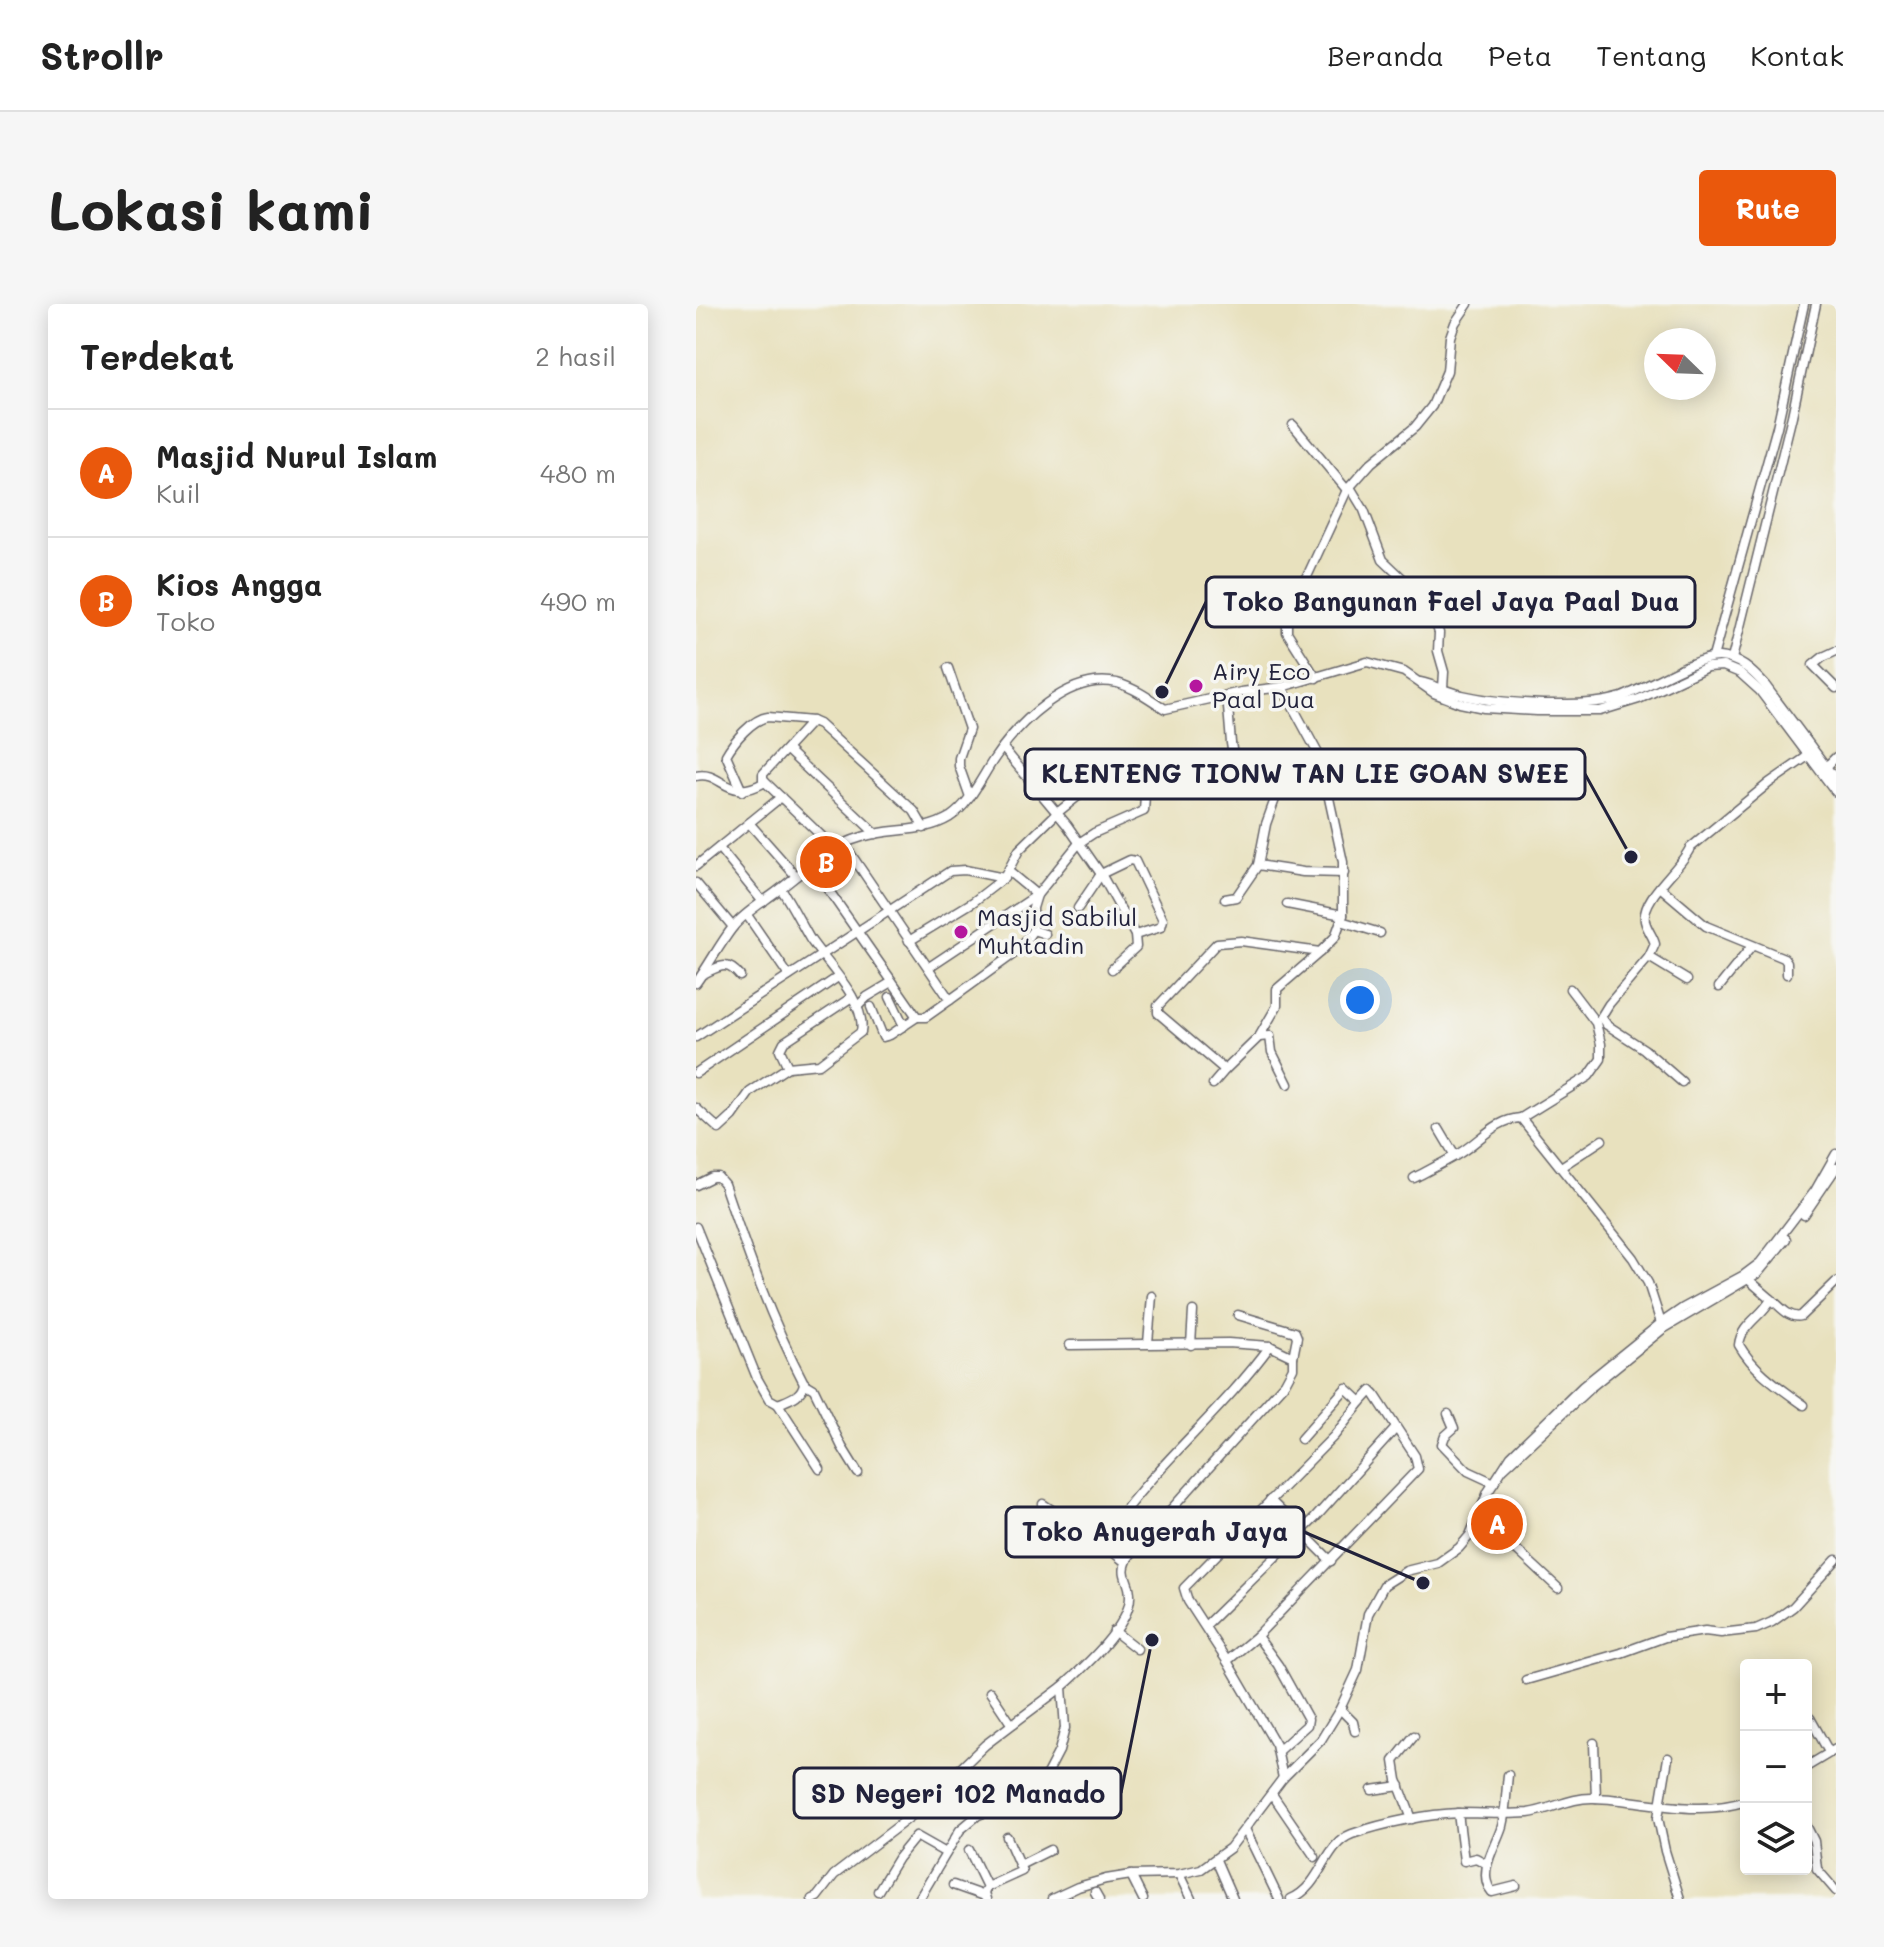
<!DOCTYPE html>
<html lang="id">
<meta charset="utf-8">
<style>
:root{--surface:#fff;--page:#f6f6f6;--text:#222;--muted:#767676;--line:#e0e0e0;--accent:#ea580c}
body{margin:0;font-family:Mali,sans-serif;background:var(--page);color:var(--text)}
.controls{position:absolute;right:24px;bottom:24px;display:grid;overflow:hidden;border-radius:8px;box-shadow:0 4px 20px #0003}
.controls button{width:72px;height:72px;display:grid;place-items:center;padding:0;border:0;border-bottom:2px solid var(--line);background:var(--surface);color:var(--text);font:40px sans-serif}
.compass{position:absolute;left:948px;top:24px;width:72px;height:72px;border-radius:50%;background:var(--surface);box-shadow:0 4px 20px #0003;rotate:293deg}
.you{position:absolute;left:664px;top:696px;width:28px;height:28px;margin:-20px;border:6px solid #fff;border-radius:50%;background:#1a73e8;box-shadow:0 0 0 12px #1a73e833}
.badge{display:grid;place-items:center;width:52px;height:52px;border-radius:50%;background:var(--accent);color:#fff;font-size:26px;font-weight:700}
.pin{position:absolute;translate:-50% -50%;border:4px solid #fff;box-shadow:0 2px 8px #0006}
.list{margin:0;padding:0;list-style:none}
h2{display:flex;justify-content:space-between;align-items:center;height:104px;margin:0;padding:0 32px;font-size:34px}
h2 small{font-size:26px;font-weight:400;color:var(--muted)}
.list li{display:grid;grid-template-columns:52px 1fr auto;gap:24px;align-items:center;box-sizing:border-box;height:128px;padding:0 32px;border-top:2px solid var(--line)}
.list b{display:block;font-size:30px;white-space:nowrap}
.list p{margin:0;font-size:26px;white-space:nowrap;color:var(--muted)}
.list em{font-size:26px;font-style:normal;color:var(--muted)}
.icon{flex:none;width:44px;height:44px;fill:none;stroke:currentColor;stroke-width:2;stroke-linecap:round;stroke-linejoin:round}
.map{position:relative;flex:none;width:1140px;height:1595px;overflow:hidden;border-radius:8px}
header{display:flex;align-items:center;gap:48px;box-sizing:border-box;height:112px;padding:0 40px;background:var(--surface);border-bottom:2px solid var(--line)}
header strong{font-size:38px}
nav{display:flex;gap:44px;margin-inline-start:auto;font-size:28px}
.intro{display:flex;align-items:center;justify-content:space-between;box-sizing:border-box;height:192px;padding:0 48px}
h1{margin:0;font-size:56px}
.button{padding:20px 36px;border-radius:8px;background:var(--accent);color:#fff;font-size:28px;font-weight:700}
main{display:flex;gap:48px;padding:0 48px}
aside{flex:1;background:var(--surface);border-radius:8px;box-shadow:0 4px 20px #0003}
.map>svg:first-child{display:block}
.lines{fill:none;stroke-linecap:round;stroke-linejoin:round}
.minor-casing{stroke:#676569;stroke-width:11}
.minor{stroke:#fff;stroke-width:8}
.poi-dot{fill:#b5179e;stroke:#f6f6f2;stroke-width:3}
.labels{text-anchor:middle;stroke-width:7;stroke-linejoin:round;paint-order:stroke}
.poi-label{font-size:24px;fill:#22223b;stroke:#f6f6f2;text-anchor:start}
.leader{fill:none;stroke:#22223b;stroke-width:3}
.callout-dot{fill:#22223b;stroke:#f6f6f2;stroke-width:3}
.callout{fill:#f6f6f2;stroke:#22223b;stroke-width:3}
.callout-label{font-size:26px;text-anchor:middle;font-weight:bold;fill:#22223b}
</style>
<header>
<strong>Strollr</strong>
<nav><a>Beranda</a><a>Peta</a><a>Tentang</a><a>Kontak</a></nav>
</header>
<div class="intro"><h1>Lokasi kami</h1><a class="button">Rute</a></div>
<main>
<aside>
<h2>Terdekat<small>2 hasil</small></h2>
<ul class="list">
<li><span class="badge">A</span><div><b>Masjid Nurul Islam</b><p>Kuil</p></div><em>480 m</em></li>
<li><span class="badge">B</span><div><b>Kios Angga</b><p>Toko</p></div><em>490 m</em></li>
</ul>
</aside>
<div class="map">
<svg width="1140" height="1595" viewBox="0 0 1140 1595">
<rect width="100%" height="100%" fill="#f6f6f2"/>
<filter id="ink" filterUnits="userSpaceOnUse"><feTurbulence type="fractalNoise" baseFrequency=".0125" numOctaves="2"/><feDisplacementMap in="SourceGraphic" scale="16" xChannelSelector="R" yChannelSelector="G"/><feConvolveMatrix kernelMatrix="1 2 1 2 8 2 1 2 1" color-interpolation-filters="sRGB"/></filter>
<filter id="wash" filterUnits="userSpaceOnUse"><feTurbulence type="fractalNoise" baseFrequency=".006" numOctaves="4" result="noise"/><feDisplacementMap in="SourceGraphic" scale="32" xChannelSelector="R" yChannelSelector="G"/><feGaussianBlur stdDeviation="1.8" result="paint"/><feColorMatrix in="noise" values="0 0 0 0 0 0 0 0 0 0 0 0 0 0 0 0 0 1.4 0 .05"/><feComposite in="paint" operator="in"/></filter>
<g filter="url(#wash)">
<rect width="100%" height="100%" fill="#e8e1be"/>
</g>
<g filter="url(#ink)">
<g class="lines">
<defs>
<g id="minor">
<polyline points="597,121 651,186"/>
<polyline points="654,183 668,206 687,256 723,290 737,309 743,329 742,347 748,368 747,384"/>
<polyline points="1140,347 1127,353 1117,361 1140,384"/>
<polyline points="1017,353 1081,123 1108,0"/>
<polyline points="1036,355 1096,112 1120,0"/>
<polyline points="252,364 273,425 263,454 263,462 274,493"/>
<polyline points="620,374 591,328 591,316 651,186 675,159 719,123 736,102 751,67 754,33 759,19 772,0"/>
<path d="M724,378C739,381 751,388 766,391C804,400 889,405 926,393C950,384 1000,352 1023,353C1043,354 1056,367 1069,381L1140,476"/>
<polyline points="531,391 535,439 541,476"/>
<polyline points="116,417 67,470 67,476 138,544"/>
<polyline points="307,444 371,521 405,570 439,631 440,643 416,665"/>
<polyline points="91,446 180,530"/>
<polyline points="1130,463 1140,453"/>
<path d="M0,472C26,466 31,500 69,478"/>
<path d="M46,487L30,451C38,437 56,415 72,413L116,417L123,420L218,507L228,524"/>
<polyline points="53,519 100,572"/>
<polyline points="23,544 67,598"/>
<polyline points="115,561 221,713 230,713 254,696 148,540"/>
<polyline points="562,561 607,568 648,569"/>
<polyline points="0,562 85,493"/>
<polyline points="0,579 37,623"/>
<polyline points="964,583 1010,622 1088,654 1091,658 1091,670"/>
<polyline points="529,595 540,593 562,561 570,520 583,484"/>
<polyline points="591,600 647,611"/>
<polyline points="382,604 405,570 434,556 439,557 467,616 465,623 439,631"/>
<polyline points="51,611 93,672"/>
<polyline points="645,617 684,629"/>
<polyline points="337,626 349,630"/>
<polyline points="213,637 277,598 308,574 323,546 361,509 391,485 449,491 448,507 398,529 383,539 341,591 337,604 337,626 323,646 254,696"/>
<polyline points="953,653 913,700 905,713 911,721 948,745 986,778"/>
<polyline points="233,663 341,591 312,567"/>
<path d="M7,670C24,662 31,656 44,672"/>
<path d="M991,676L953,653L959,640C957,632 951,626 949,617C945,593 984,566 994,544L1073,479L1112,452"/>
<path d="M0,679C13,661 23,641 37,623C49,608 69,597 84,585C110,565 134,542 166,533C196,523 226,530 254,513C274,500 285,474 298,455C322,419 373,368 421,379C439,384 454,395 469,405L545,388L586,383L671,358L708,368L738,389L764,399L788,404L841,407H904L943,395L1011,363L1027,362L1044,369L1064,387L1140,488"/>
<polyline points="1023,683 1056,642"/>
<polyline points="194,693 208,722"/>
<polyline points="161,703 171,693 196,678"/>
<polyline points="175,703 187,733 194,731 221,713"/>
<polyline points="0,733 254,567 269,566 308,574"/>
<polyline points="92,763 84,746 88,738 156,693"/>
<polyline points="529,766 563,733"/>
<polyline points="0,769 142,673"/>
<polyline points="517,780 529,766 462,709 462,702 521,639 545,637 624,648 639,633 647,611 647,558 624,453 586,383"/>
<polyline points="592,780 576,748 574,732 563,733 581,702 581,685 624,648"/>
<path d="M0,804L23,825L37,812L54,788L92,763L123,760L165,728C171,698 130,659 114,635C104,618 96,601 85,585"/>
<polyline points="825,814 893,772 905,755 905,740 900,719 874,685"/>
<polyline points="743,825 759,852"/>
<polyline points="865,863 906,836"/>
<path d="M718,874C733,866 749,858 764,849C784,837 800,815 825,814L937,954L952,979L965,1019"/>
<path d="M0,881L16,873H22L28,880C51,948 75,1016 108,1079C106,1092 94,1095 82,1100L73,1095L61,1074L0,923"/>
<polyline points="1108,911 1140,864"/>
<path d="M1053,976L1075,995C1067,1012 1045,1020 1043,1041C1058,1067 1083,1083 1108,1101"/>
<path d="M1075,995C1084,1002 1093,1015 1105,1012L1140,978"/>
<polyline points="542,1011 599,1028 601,1033 597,1053"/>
<polyline points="452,1039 456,992"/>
<polyline points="495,1041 497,1007"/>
<polyline points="108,1079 118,1085 146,1143 162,1169"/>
<polyline points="82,1100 124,1165"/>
<polyline points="752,1110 758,1124 749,1132 746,1140 772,1167 798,1179"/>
<polyline points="808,1164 894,1084 967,1025 1062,969 1090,935"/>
<polyline points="574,1196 635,1257"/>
<polyline points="347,1200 406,1239 429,1258"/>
<polyline points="779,1219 822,1247 862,1284"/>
<path d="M406,1239C453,1165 523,1112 574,1042"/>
<polyline points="509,1322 619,1214 700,1124"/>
<polyline points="418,1327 441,1345"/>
<polyline points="561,1332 582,1361 612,1415 611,1421 582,1447"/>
<polyline points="531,1357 492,1297 488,1284 638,1132 665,1098 650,1084 605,1135"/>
<polyline points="830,1376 925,1349 969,1333 1009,1327 1025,1329 1060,1325 1076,1318 1097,1303 1140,1256"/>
<polyline points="294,1388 314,1418 318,1419 366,1383"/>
<polyline points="644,1405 657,1418 659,1427"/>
<polyline points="1114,1414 1133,1448"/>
<polyline points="898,1439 900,1494"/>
<polyline points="972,1454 962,1514 969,1547 984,1595"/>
<polyline points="1110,1463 1140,1445"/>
<path d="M812,1471C810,1488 810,1506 806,1522C800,1542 780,1569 796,1588L820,1582"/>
<polyline points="587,1474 580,1441 531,1357 561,1332 722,1165 719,1152 679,1091 675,1087 665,1098"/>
<polyline points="676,1486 704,1482"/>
<polyline points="576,1490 619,1553"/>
<polyline points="762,1509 768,1557 780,1554 791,1560"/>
<polyline points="716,1515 701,1476 698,1457 718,1432"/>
<polyline points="1110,1521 1118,1537 1121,1565 1140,1587"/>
<polyline points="549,1525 583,1595"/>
<polyline points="273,1546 291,1583"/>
<polyline points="520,1556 537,1595"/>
<polyline points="324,1561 354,1546"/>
<polyline points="483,1570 495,1595"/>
<polyline points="435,1571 447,1595"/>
<polyline points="257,1581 288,1592"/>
<polyline points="182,1587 202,1554 220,1532 250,1549"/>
<polyline points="399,1588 403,1595"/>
<polyline points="116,1595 121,1593 138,1571 214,1513 289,1441 318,1419"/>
<path d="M223,1595L264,1526L282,1511L330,1493L351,1470L363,1447L369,1424L366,1383C386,1365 434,1322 434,1293C435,1274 421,1272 434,1251L589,1079L597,1064V1053L574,1042L532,1039L374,1041"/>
<polyline points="290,1595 288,1589 291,1583 326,1567 311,1533"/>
<polyline points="356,1595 382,1583 410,1575 435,1571 483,1570 505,1565 534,1544 587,1474 625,1436 644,1405 662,1366 672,1310 688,1281 710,1267 742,1259 763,1244 774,1231 792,1188 815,1152 887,1082 965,1019 987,1004 1048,971 1064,959 1119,887 1140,850"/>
<path d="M595,1595C627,1581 627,1541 656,1530C688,1519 731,1510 764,1509C787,1509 810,1511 832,1509C854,1506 875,1493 898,1494C948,1495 999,1514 1050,1497"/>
</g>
</defs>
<use href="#minor" class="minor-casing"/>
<use href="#minor" class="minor"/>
</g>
</g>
<g class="poi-dot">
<circle cx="500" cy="382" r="8"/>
<circle cx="265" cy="628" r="8"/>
</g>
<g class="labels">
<g class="poi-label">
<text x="516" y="376">Airy Eco<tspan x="516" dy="28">Paal Dua</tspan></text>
<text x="281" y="622">Masjid Sabilul<tspan x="281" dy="28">Muhtadin</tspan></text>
</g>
</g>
<path class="leader" d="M466 388L510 298M935 553L889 470M727 1279L608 1228M456 1336L425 1489"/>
<g class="callout-dot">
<circle cx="466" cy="388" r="8"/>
<circle cx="935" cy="553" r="8"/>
<circle cx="727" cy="1279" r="8"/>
<circle cx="456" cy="1336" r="8"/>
</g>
<g class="callout">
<rect x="510" y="273" width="489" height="50" rx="8"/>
<rect x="329" y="445" width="560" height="50" rx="8"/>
<rect x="310" y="1203" width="298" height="50" rx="8"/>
<rect x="98" y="1464" width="327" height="50" rx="8"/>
</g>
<g class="callout-label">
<text x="755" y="307">Toko Bangunan Fael Jaya Paal Dua</text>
<text x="609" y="479">KLENTENG TIONW TAN LIE GOAN SWEE</text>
<text x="459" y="1237">Toko Anugerah Jaya</text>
<text x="262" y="1499">SD Negeri 102 Manado</text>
</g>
</svg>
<div class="controls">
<button>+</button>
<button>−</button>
<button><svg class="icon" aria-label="layers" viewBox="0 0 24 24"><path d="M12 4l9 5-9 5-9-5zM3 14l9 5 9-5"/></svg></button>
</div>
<svg class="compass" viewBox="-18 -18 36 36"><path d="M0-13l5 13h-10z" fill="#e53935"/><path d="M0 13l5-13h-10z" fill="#767676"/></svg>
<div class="you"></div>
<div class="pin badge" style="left:801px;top:1220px">A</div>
<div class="pin badge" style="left:130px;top:558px">B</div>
</div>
</main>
